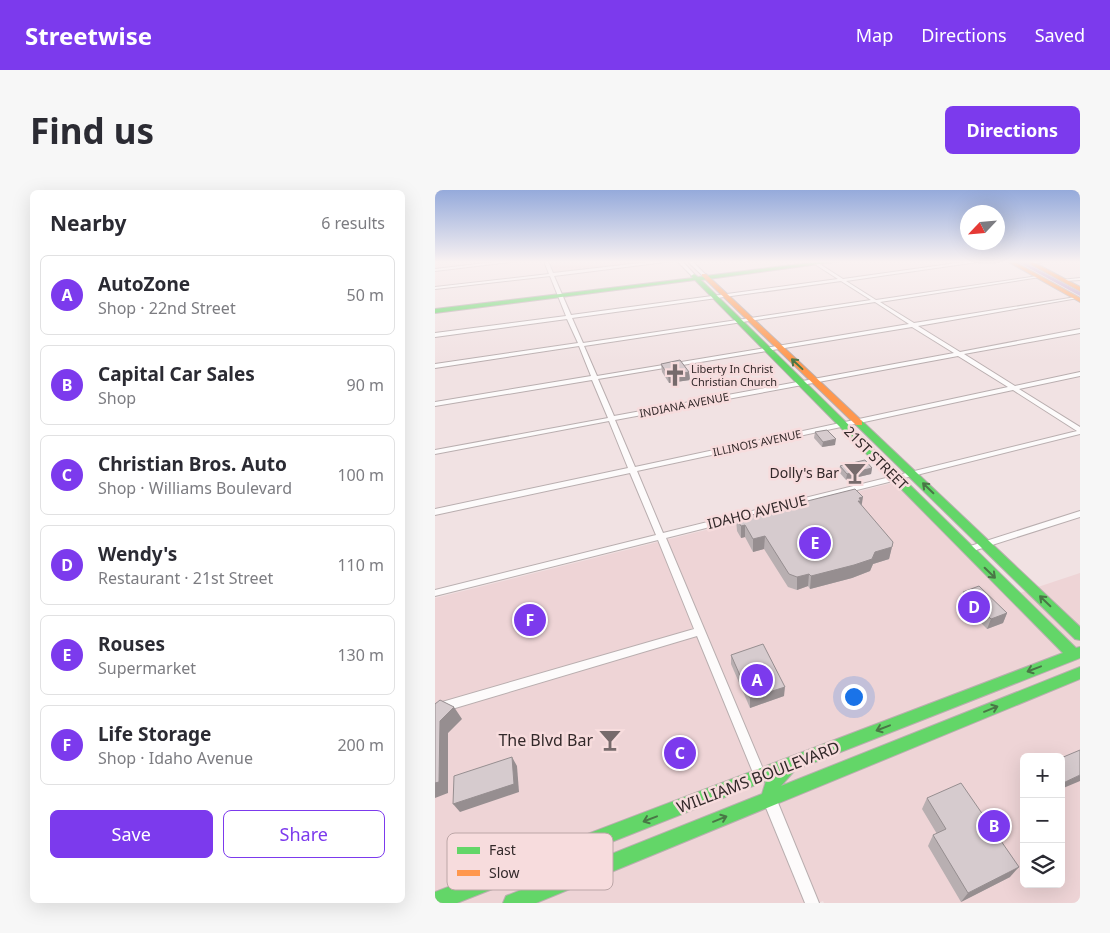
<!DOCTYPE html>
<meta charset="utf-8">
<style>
:root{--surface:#fff;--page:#f7f7f7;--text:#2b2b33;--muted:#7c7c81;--line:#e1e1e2;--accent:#7c3aed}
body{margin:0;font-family:"Noto Sans",sans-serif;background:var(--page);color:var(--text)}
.controls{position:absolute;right:15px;bottom:15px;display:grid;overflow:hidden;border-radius:8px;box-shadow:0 5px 20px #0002}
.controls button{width:45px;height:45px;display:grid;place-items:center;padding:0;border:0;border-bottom:1px solid var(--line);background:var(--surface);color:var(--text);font:25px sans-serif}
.compass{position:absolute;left:525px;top:15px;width:45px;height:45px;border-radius:50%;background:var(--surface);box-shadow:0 5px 20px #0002;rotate:244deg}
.you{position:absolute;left:418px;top:506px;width:18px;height:18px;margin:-12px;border:4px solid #fff;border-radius:50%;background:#1a73e8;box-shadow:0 0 0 8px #1a73e833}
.badge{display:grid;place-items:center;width:32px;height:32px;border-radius:50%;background:var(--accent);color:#fff;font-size:16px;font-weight:700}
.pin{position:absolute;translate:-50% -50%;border:2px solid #fff;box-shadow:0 1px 5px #0006}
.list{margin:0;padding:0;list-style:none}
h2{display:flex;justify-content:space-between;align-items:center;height:65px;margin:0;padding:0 20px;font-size:21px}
h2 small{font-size:16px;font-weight:400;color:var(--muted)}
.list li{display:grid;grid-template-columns:32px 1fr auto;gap:15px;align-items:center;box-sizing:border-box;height:80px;margin:0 10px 10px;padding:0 10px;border:1px solid var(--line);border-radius:8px}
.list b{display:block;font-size:19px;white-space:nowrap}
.list p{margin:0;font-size:16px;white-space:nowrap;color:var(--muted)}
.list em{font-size:16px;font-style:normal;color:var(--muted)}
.actions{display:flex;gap:10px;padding:15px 20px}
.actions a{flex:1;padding:11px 0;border:1px solid var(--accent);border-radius:8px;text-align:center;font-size:18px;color:var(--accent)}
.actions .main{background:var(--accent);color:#fff}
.icon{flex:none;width:28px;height:28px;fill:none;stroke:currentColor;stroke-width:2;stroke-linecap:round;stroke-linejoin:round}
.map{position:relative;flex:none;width:645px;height:713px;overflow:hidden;border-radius:8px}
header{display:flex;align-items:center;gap:30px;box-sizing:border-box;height:70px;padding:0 25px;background:var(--accent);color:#fff}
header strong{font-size:24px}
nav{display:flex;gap:28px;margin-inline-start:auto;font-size:18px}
.intro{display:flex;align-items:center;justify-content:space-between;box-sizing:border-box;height:120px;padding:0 30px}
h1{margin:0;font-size:35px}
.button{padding:12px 22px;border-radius:8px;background:var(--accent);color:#fff;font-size:18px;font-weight:700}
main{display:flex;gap:30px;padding:0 30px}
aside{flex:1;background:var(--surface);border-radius:8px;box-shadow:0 5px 20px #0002}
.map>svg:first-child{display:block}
.built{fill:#eed4d6;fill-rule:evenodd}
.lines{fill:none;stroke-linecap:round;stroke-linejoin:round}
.canal{fill:#b89ac8;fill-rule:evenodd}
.street-casing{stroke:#b9aeaf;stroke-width:2}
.fast-casing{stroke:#b9aeaf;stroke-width:2}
.slow-casing{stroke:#b9aeaf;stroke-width:2}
.street{fill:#fdfbfb;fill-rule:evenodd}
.fast{fill:#63d668;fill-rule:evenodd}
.slow{fill:#ff974d;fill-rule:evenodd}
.wall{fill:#b8afb1}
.shaded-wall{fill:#968e90}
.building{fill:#d6cbce;stroke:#968e90}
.oneway{stroke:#497746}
.labels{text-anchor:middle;stroke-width:5;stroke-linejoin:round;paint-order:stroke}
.far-poi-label{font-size:11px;fill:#33292a;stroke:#f7dcdd;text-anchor:start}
.far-street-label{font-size:11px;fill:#33292a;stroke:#f7dcdd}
.street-label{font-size:14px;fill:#33292a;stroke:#f7dcdd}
.poi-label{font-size:14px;fill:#33292a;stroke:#f7dcdd;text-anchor:end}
.near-poi-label{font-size:16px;fill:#33292a;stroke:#f7dcdd;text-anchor:end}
.near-street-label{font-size:16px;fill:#33292a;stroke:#f7dcdd}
.key{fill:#f7dcdd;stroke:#bca6a7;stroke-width:1}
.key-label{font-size:14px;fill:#33292a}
</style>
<header>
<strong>Streetwise</strong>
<nav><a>Map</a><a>Directions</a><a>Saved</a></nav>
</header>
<div class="intro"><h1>Find us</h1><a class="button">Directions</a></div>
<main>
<aside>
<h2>Nearby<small>6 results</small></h2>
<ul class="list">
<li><span class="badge">A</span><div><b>AutoZone</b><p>Shop · 22nd Street</p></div><em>50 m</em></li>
<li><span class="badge">B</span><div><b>Capital Car Sales</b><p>Shop</p></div><em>90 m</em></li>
<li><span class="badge">C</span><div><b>Christian Bros. Auto</b><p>Shop · Williams Boulevard</p></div><em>100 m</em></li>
<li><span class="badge">D</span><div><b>Wendy's</b><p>Restaurant · 21st Street</p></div><em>110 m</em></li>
<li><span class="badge">E</span><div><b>Rouses</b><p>Supermarket</p></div><em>130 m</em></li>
<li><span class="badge">F</span><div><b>Life Storage</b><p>Shop · Idaho Avenue</p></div><em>200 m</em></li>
</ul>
<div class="actions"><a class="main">Save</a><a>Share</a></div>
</aside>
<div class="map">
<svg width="645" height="713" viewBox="0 0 645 713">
<rect width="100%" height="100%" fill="#f1e2e3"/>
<g class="built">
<polygon points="115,71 231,71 120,84"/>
<path d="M461,292L573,407L645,383V713H389L388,711L383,713H0V408ZM589,567H626V694H589Z"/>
</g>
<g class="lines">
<polygon class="canal" points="581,71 587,71 645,102 645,106"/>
<defs>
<g id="street">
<polygon points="68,71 83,71 0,81 0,79"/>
<path d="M109,71H113L118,83L223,71H238L119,86L136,125L403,89L375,71H380L408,89L536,71H549L411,91L441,110L603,86L605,87L445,112L479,133L641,107L643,108L483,136L525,162L645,139V143L529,164L580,196L645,182V186L584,199L645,237V244L231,348L331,586L329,590L325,592L321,590L262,446L0,524V514L259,439L223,350L0,406V400L221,345L195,283L0,325V319L193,278L174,231L0,264V260L173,228L157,190L0,216V212L156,186L144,156L0,178V174L143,153L132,129L0,147V143L131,126L115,86L0,99V97L114,84ZM406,91L436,110L148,153L137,128ZM440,112L474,134L162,186L149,156ZM477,137L519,163L179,226L163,189ZM523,166L573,197L200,277L180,230ZM578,200L642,241L228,343L202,281Z"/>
<polygon points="242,71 247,71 260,85 260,87 258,87"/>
<polygon points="252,71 257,71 270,84 270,86 268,86"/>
<polygon points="600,71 614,71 595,74 593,73"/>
<polygon points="645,88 645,90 628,91 626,90"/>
<polygon points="645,321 645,327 535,362 532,363 528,360 529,358"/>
<polygon points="334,601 339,603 384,713 370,713 327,608 329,603"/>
</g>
<g id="fast">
<polygon points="389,71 406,71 266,90 641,458 645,457 645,468 360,580 346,596 645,477 645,489 101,713 68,713 71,706 327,604 331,591 22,713 0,713 0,702 628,463 260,90 0,123 0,119 258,88 256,86 259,84 263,87"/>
<polygon points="424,230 427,231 645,437 645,450 640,449 421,235 420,233"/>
</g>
<g id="slow">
<polygon points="572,71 578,71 645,108 645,112"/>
<polygon points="590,71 596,71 645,97 645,101"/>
<polygon points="267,84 271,84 427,231 427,235 421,235 267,86"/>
</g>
</defs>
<use href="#street" class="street-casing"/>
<use href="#fast" class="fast-casing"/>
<use href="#slow" class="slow-casing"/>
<use href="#street" class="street"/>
<use href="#fast" class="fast"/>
<use href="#slow" class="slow"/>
</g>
<g class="wall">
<polygon points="226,174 254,182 255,190 234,193 227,182"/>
<polygon points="380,242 400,255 387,257 379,248"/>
<polygon points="405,276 437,278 436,284 411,290 404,282"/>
<polygon points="426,315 458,352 454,369 438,374 435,381 417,388 375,399 373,396 362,400 353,397 329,359 318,362 310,347 306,348 302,341 301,329"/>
<polygon points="528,402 572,423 568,433 552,439 525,411"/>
<polygon points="296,465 349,506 315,518 296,474"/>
<polygon points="492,608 575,687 526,712 493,656 498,645 502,644 487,619"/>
</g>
<g class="shaded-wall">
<polygon points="254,182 255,190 234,193 233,185"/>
<polygon points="401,249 400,255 387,257 388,252"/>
<polygon points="437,278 436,284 411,290 412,284"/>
<polygon points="428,307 426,319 421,324 424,308"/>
<polygon points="310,335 310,347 306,348 306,336"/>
<polygon points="330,346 329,359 318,362 318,349"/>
<polygon points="457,357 454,369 438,374 435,381 417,388 375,399 376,386 440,362"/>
<polygon points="374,384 373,396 362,400 362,387"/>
<polygon points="572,423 568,433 552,439 556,429"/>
<polygon points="350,497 349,506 315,518 315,508"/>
<polygon points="19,517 27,529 13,543 13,603 0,608 0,593 5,531"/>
<polygon points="77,567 82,576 84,602 25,622 18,614"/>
<polygon points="645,585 645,591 626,599 626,594"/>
<polygon points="584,677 575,687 526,712 533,703"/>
</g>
<g class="building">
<polygon points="245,170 254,182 233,185 226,174"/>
<polygon points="392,240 401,249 388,252 380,242"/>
<polygon points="430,270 437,278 412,284 405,276"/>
<polygon points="420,299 428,307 424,308 426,311 423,311 458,352 457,357 440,362 437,369 419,375 376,386 374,384 362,387 354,384 330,346 318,349 310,335 306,336 301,329"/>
<polygon points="544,396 572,423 556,429 528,402"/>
<polygon points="328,454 350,497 315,508 296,465"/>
<polygon points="5,510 19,517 5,531 4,592 0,593 0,514"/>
<polygon points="645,560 645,585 626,594 626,568"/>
<polygon points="77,567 79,594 18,614 19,586"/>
<polygon points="526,593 584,677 533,703 498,645 511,639 492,608"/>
</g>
<defs><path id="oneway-shaft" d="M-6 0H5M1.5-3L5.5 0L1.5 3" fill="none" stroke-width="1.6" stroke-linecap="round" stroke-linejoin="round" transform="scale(1.25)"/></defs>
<g class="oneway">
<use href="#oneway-shaft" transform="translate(362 174) rotate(-137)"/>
<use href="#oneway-shaft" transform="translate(493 298) rotate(-136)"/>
<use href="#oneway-shaft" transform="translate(555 383) rotate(44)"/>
<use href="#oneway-shaft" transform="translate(610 411) rotate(-136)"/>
<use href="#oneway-shaft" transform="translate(599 479) rotate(159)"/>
<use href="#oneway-shaft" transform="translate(556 519) rotate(-22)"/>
<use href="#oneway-shaft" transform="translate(448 538) rotate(159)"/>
<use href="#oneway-shaft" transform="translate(215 629) rotate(159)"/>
<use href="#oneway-shaft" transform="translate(285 629) rotate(-22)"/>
</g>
<linearGradient id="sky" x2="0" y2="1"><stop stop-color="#95aadb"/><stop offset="0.42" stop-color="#f9f2f2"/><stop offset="1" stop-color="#f9f2f2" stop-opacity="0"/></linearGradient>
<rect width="645" height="171" fill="url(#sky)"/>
<defs>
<symbol id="church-bare" viewBox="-9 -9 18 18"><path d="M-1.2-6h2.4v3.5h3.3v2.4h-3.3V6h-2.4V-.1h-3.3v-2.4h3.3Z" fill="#766a6b" stroke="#f7dcdd" stroke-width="2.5" paint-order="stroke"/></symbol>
<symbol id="bar-bare" viewBox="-9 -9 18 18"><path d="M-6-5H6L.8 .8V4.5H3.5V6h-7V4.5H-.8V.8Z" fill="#766a6b" stroke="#f7dcdd" stroke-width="2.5" paint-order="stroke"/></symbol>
</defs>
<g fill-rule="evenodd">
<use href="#church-bare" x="224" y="169" width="32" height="32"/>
<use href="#bar-bare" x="404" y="267" width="32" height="32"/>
<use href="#bar-bare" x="159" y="534" width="32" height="32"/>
</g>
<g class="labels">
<g class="far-poi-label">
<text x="256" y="183">Liberty In Christ<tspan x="256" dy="13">Christian Church</tspan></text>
</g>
<g class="far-street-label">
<text transform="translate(249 215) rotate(-11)" y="4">INDIANA AVENUE</text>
<text transform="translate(322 253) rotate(-12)" y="4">ILLINOIS AVENUE</text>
</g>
<g class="street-label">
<text transform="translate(441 268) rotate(45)" y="5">21ST STREET</text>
<text transform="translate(322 322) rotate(-14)" y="5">IDAHO AVENUE</text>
</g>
<g class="poi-label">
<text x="404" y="288">Dolly's Bar</text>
</g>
<g class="near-poi-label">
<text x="158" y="556">The Blvd Bar</text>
</g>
<g class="near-street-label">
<text transform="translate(323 587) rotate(-21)" y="6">WILLIAMS BOULEVARD</text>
</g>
</g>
<rect x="12" y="643" width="166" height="57" rx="8" class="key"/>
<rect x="22" y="657" width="23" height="7" fill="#63d668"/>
<rect x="22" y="680" width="23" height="6" fill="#ff974d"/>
<g class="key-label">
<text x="54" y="665">Fast</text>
<text x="54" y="688">Slow</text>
</g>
</svg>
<div class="controls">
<button>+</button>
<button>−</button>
<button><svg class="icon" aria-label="layers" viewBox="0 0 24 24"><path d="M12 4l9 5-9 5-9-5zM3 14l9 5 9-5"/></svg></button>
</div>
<svg class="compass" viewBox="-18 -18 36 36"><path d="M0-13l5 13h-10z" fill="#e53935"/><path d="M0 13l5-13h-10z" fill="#7c7c81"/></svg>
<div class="you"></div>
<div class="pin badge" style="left:322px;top:490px">A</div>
<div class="pin badge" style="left:559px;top:636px">B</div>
<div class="pin badge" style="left:245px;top:563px">C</div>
<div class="pin badge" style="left:539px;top:417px">D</div>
<div class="pin badge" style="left:380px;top:353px">E</div>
<div class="pin badge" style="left:95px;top:430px">F</div>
</div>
</main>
